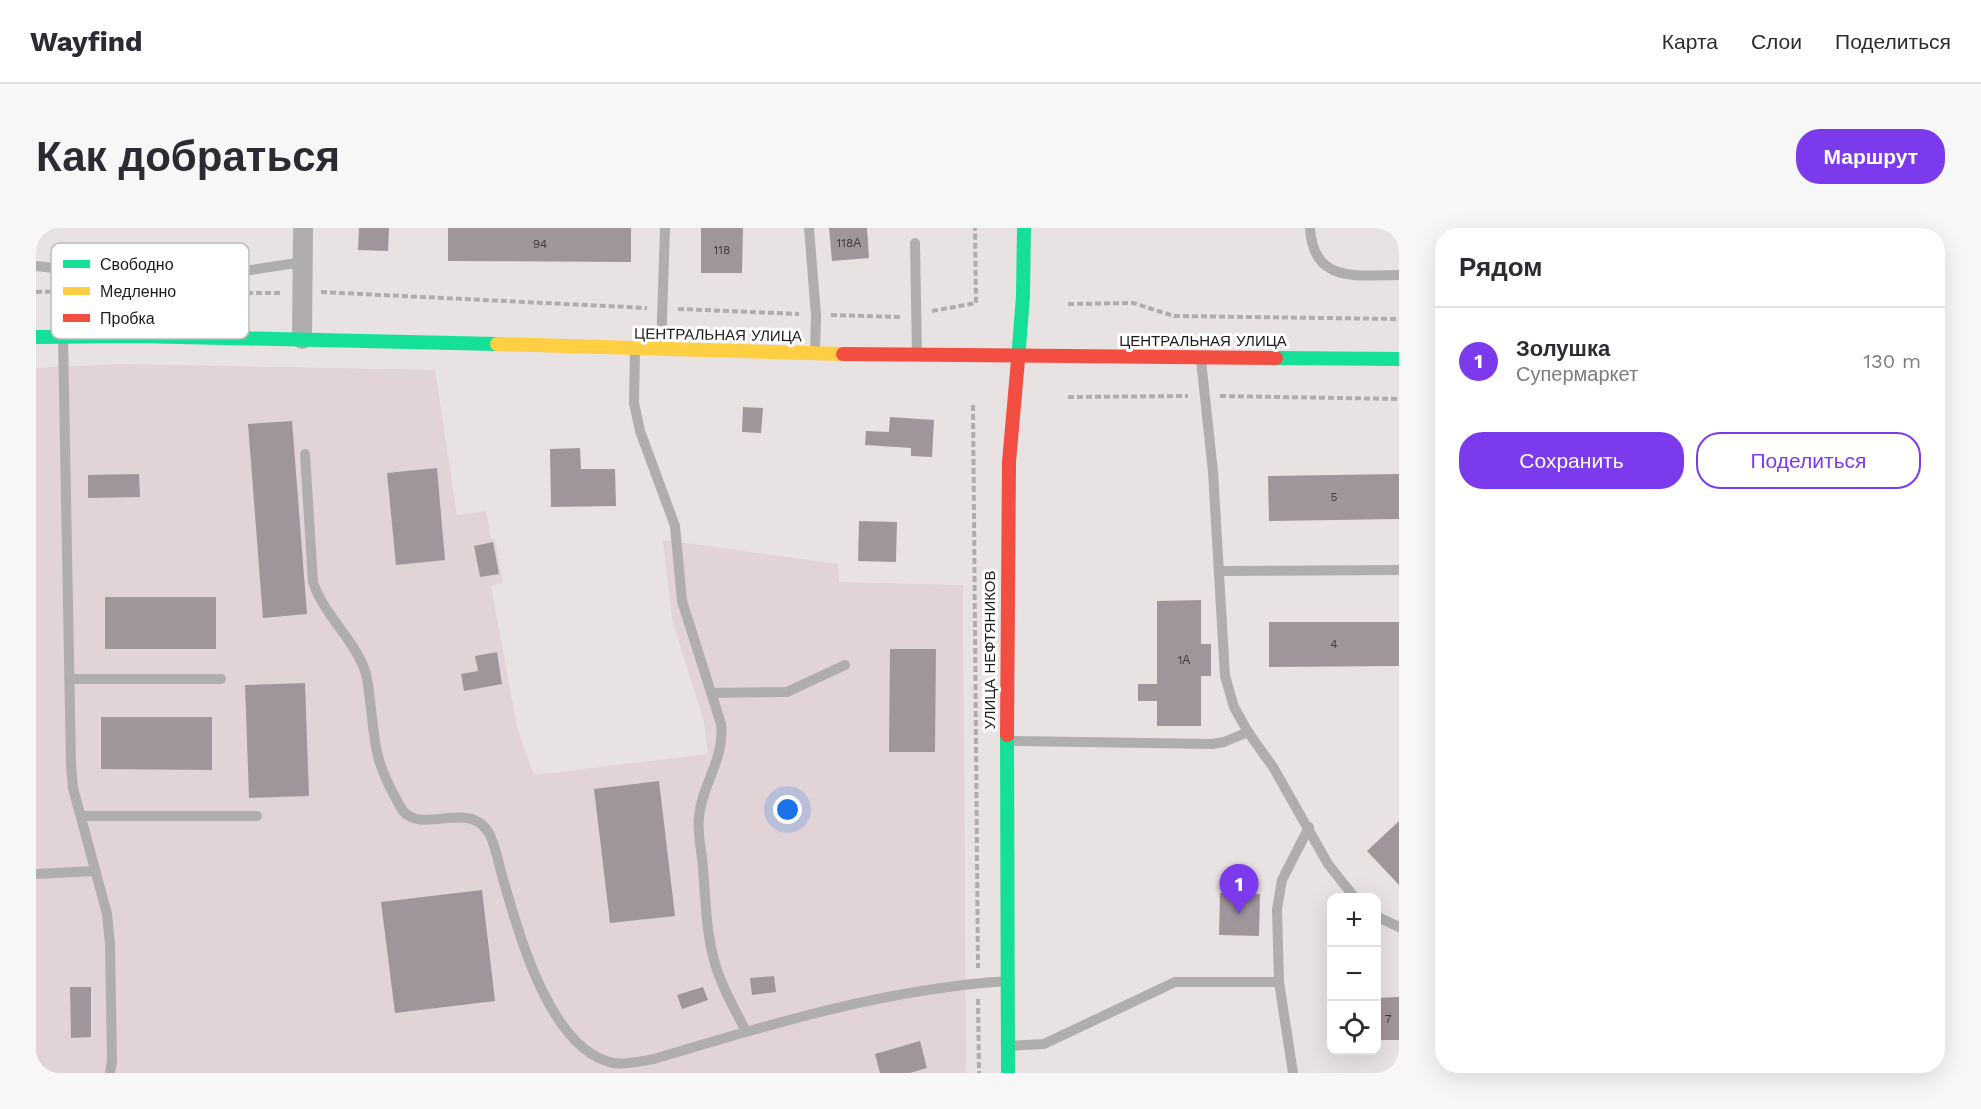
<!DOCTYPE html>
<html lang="ru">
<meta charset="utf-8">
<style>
:root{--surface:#fff;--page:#f7f7f7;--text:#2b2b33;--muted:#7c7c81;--line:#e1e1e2;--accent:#7c3aed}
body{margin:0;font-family:"Work Sans",sans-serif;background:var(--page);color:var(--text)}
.controls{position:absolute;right:18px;bottom:18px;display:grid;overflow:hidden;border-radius:12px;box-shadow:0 6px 24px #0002}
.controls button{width:54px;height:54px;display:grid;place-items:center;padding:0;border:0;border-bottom:2px solid var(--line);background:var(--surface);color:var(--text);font:30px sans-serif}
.you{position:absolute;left:752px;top:582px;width:21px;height:21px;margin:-15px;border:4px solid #fff;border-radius:50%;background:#1a73e8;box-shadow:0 0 0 9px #1a73e833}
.badge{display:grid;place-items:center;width:39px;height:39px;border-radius:50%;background:var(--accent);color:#fff;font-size:20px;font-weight:700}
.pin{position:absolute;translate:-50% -50px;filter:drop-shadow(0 2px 3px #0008)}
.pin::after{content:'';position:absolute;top:32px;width:21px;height:18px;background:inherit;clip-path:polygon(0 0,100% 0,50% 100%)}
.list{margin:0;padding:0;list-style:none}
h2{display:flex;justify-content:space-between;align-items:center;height:78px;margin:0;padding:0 24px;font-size:26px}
h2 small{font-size:20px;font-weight:400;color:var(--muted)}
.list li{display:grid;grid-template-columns:39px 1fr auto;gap:18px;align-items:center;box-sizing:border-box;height:108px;padding:0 24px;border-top:2px solid var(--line)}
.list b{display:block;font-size:22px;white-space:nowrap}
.list p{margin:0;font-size:20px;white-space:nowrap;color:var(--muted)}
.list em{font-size:20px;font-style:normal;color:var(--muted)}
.actions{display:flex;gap:12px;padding:18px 24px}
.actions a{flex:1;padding:14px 0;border:2px solid var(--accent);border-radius:24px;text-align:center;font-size:21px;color:var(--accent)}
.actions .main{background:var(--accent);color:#fff}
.icon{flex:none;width:33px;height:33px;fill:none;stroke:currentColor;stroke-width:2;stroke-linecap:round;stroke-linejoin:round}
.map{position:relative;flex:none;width:1363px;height:845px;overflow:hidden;border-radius:24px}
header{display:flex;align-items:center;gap:36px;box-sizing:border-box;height:84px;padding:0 30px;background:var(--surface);border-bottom:2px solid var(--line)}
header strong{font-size:28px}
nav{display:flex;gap:33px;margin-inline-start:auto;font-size:21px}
.intro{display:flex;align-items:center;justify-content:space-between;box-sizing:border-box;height:144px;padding:0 36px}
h1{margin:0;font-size:42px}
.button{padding:15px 27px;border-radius:24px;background:var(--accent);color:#fff;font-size:21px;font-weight:700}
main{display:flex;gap:36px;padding:0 36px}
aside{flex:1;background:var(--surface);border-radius:24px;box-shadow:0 6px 24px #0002}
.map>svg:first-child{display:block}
.built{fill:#e2d3d6}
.building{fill:#a1959c}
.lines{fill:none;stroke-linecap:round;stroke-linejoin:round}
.path{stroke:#b0acad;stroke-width:4;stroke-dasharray:6 3;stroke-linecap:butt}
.lane{stroke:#b0adad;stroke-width:10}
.street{stroke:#b0adad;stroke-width:20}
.fast{stroke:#16e098;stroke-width:14}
.slow{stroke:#ffcf43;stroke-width:14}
.jam{stroke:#f24e42;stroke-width:14}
.labels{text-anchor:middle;stroke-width:6;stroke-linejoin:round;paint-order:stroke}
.number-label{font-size:12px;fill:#403a3c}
.street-label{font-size:15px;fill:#1f1b1c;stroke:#fff}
.key{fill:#fff;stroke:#bcbbbb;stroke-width:1.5}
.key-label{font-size:16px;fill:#1f1b1c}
</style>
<header>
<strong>Wayfind</strong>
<nav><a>Карта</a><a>Слои</a><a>Поделиться</a></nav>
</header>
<div class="intro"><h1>Как добраться</h1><a class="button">Маршрут</a></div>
<main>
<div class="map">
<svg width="1363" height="845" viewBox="0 0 1363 845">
<rect width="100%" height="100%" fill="#e9e2e3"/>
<polygon class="built" points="84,136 399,142 421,287 450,283 455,311 459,311 467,355 455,358 481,499 498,547 672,526 668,494 636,391 627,312 802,336 803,354 927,357 930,845 0,845 0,140"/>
<g class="building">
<polygon points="323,0 353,0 352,23 322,22"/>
<polygon points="412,0 595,0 595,34 412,33"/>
<polygon points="665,0 707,0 706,45 665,45"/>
<polygon points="793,0 831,0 833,30 796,33"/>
<polygon points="707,179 727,180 725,205 706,204"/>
<polygon points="854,189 898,192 896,229 875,228 875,220 829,217 830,203 853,204"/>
<polygon points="256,193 271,386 227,390 212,196"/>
<polygon points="544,220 545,241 579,241 580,278 515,279 514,221"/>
<polygon points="401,240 409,332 360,337 351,245"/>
<polygon points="103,246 104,269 52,270 52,247"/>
<polygon points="1363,246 1363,291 1233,293 1232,248"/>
<polygon points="823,293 861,294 860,334 822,333"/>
<polygon points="457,314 463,346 444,349 438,318"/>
<rect x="69" y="369" width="111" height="52"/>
<polygon points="1165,372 1165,416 1175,416 1175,448 1165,448 1165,498 1121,498 1121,473 1102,473 1102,456 1121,456 1121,373"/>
<polygon points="1233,394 1363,394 1363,438 1233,439"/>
<polygon points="854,421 900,421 899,524 853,524"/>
<polygon points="461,424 466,456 428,463 425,446 442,443 439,428"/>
<polygon points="269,455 273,568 213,570 209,457"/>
<polygon points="65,489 176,489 176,542 65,541"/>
<polygon points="623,553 639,688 574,695 558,561"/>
<polygon points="1363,593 1363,657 1331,623"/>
<polygon points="446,662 459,773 359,785 345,674"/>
<polygon points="1184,665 1224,666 1223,708 1183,707"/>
<polygon points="738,748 740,764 716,767 714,750"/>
<polygon points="34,759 55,759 55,809 35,810"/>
<polygon points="667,759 672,772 646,781 641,767"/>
<polygon points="1363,769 1363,812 1340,812 1340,770"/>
<polygon points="884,813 891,840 874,845 844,845 839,826"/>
</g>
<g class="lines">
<g class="path">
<polyline points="0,64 44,63"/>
<polyline points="285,64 611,80"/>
<polyline points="193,65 245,65"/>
<polyline points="1032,76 1097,75 1138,88 1363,91"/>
<polyline points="642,81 763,86"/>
<polyline points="896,83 940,75 939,0"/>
<polyline points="795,87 865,89"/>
<polyline points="1184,168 1363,171"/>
<polyline points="1032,169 1152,168"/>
<polyline points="937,177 942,740"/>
<polyline points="942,771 943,845"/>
</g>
<g class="lane">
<polyline points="773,0 780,87 779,126"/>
<path d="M1274,0C1277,56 1321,47 1363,47"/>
<polyline points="879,15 881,128"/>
<polyline points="0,38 61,45 182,47 267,34"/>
<polyline points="27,109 35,537 37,560 71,686 74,716 76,834 74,845"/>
<path d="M599,122L598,175L604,203L639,298L646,373L685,496C689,532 666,555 663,589C661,606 666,624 667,640C670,676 670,716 684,750C691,768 701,786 710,803"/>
<polyline points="625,122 629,0"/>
<polyline points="1165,132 1177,244 1189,448 1198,479 1212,504 1237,539 1292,636 1319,670"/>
<path d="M269,226L277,354C288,387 316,409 328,440C333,453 333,467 335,481C339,517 340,534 358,567C361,572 364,579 367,583C387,607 435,570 454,607C460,620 463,637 467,651C483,705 513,821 577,835C590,837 605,833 618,831C735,796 848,761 972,753"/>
<polyline points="1183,343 1363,342"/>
<polyline points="33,451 185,451"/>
<polyline points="676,465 751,464 809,437"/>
<polyline points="974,513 1176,516 1188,514 1212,504"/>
<polyline points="45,588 221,588"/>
<polyline points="0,646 59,643"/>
<polyline points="1340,688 1363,699"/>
<polyline points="972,818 1008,816 1139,754 1243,754"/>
<polyline points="1257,845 1243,754 1241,681 1246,652 1273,599"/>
</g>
<polyline class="street" points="266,111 267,0"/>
<g class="fast">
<polyline points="0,109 101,108 461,116"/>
<polyline points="1240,130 1363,131"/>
<polyline points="982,132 987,68 988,0"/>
<polyline points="971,507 972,845"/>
</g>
<polyline class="slow" points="461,116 807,126"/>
<g class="jam">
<polyline points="807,126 1240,130"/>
<polyline points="971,507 973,234 982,132"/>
</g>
</g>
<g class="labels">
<g class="number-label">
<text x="813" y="19">118А</text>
<text x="504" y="20">94</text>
<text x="686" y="26">118</text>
<text x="1298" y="273">5</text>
<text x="1298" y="420">4</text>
<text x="1148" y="436">1А</text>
<text x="1352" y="795">7</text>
</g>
<g class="street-label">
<text transform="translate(682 107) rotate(1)" y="5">ЦЕНТРАЛЬНАЯ УЛИЦА</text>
<text x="1167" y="118">ЦЕНТРАЛЬНАЯ УЛИЦА</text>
<text transform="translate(954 422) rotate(-90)" y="5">УЛИЦА НЕФТЯНИКОВ</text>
</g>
</g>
<rect x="15" y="15" width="198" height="96" rx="9" class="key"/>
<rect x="27" y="32" width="27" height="8" fill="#16e098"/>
<rect x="27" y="59" width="27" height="8" fill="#ffcf43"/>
<rect x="27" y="86" width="27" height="8" fill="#f24e42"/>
<g class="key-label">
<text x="64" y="42">Свободно</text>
<text x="64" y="69">Медленно</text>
<text x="64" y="96">Пробка</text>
</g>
</svg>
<div class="controls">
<button>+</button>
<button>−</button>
<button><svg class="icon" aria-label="locate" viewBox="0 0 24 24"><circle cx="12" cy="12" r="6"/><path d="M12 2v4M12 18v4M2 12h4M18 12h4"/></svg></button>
</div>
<div class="you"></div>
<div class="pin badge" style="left:1203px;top:686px">1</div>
</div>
<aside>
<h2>Рядом<small></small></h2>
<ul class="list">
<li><span class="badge">1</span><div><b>Золушка</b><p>Супермаркет</p></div><em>130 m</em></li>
</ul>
<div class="actions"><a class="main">Сохранить</a><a>Поделиться</a></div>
</aside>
</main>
